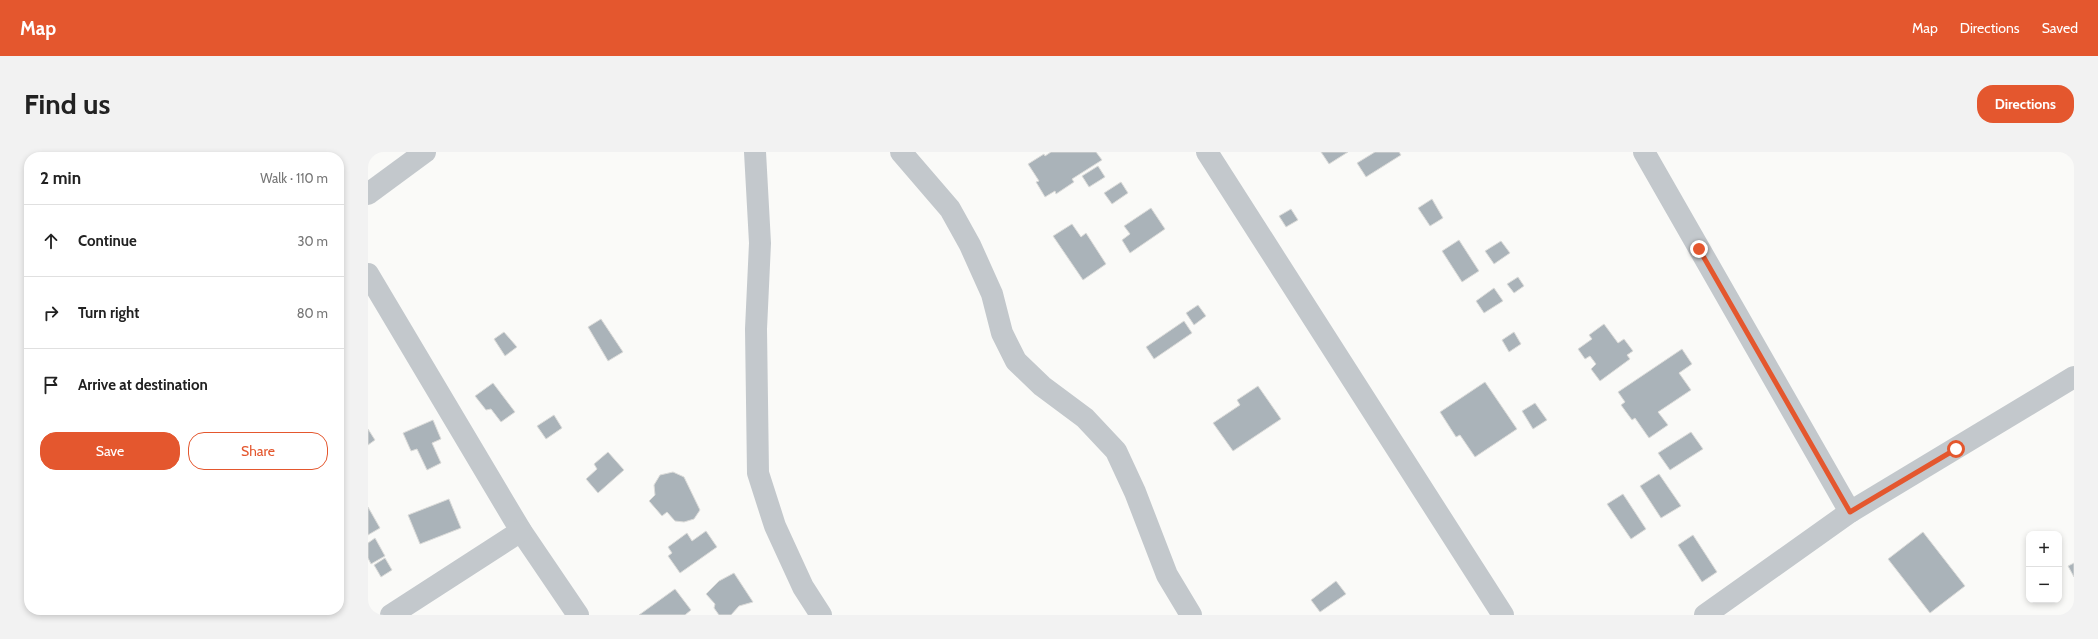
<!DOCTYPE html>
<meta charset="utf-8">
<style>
:root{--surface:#fff;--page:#f2f2f2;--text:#222;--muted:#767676;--line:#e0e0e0;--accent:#e4572e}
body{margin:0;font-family:Cabin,sans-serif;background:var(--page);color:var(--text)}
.controls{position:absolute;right:12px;bottom:12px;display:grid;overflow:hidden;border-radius:8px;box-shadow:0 2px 6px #0003}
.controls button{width:36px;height:36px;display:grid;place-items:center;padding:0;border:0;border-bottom:1px solid var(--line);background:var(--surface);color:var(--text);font:20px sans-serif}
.stop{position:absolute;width:12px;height:12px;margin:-9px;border:3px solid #e4572e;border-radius:50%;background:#fff}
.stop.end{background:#e4572e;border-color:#fff;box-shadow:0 1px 4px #0008}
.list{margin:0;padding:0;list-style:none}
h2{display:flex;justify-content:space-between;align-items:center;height:52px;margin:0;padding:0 16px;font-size:17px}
h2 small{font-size:13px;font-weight:400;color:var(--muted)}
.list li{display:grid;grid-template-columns:26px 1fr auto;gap:12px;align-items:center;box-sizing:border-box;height:72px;padding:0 16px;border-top:1px solid var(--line)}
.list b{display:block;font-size:15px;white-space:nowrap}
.list em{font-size:13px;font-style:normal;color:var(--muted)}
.actions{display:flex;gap:8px;padding:12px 16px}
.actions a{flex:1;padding:9px 0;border:1px solid var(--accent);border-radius:16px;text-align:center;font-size:14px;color:var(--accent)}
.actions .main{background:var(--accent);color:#fff}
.icon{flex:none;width:22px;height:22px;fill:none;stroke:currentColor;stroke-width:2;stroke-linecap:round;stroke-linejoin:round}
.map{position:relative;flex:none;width:1706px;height:463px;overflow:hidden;border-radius:16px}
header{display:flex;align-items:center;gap:24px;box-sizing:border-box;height:56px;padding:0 20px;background:var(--accent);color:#fff}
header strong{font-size:19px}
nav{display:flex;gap:22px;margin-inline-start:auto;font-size:14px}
.intro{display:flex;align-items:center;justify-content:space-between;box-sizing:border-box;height:96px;padding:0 24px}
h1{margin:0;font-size:28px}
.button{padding:10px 18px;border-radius:16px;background:var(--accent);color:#fff;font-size:14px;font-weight:700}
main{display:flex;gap:24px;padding:0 24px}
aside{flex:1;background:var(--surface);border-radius:16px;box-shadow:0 2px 6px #0003}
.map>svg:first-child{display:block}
.building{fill:#aab3b9;stroke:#dcdcda}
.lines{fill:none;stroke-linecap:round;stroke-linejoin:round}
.street{stroke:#c3c8cc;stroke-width:22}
.route{stroke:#e4572e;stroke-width:5}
</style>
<header>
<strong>Map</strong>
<nav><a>Map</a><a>Directions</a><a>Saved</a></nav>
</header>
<div class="intro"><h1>Find us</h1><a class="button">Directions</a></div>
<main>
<aside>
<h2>2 min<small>Walk · 110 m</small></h2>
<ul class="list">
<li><svg class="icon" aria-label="ahead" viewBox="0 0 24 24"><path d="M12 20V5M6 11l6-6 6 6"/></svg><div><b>Continue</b></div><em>30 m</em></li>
<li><svg class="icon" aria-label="right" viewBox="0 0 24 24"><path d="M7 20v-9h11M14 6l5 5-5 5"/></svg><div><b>Turn right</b></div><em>80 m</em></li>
<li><svg class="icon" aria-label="arrive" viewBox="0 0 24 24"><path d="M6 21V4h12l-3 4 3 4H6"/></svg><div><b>Arrive at destination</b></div></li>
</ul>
<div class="actions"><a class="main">Save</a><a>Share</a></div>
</aside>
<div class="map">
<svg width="1706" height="463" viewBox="0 0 1706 463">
<rect width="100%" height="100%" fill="#fafaf8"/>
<g class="building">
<polygon points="683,0 728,0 734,8 704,27 706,30 688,42 687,39 677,45 668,30 671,29 660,12 676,2 677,4"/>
<polygon points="953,0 980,0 961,12"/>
<polygon points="1007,0 1031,0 1033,3 998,25 989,11"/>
<polygon points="730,14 737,25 721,35 714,24"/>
<polygon points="753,30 760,41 744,52 736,41"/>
<polygon points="1064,47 1075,66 1062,74 1050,56"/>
<polygon points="783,56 797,77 762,101 754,88 762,82 756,74"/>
<polygon points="923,57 930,68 918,75 911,64"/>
<polygon points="704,72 713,85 718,81 738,112 715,128 685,84"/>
<polygon points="1091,88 1111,119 1094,130 1074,99"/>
<polygon points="1133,89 1142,101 1126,112 1117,99"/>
<polygon points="1150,125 1156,134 1146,141 1139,132"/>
<polygon points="1126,136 1135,149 1116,161 1108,149"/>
<polygon points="830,153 838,164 826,173 818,161"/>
<polygon points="233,167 255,200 240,209 220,175"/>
<polygon points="816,169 824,181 786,207 778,195"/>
<polygon points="1236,172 1250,191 1256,187 1265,199 1259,203 1262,207 1232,229 1223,217 1228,212 1222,204 1217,207 1210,197 1224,187 1221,183"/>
<polygon points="136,180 149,195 137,204 126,187"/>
<polygon points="1146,180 1153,192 1141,200 1134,188"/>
<polygon points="1314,197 1324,212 1311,221 1323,238 1290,260 1300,273 1281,286 1267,266 1264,268 1253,253 1257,250 1250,240"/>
<polygon points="1117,230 1149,277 1107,305 1092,283 1088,285 1072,260"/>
<polygon points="125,231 147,260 133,270 123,257 118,258 107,244"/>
<polygon points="890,234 913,267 865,299 845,271 872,253 869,248"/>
<polygon points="1167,251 1179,268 1165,277 1154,259"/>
<polygon points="186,263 194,276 178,287 169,274"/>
<polygon points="65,268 73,287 64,291 73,311 59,318 49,297 43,299 35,281"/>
<polygon points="0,277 7,288 0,293"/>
<polygon points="1323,280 1335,297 1302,318 1290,301"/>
<polygon points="240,300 256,318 230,341 218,327 229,317 226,312"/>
<polygon points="305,320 316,325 332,358 326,367 316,370 307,369 299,360 294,364 281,349 287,343 286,333 292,323"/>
<polygon points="1291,322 1313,354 1293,366 1272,334"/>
<polygon points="1255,342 1278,377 1263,387 1239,352"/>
<polygon points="81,347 93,376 52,392 40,363"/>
<polygon points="0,355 12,376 0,383"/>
<polygon points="338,379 349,395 312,421 300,404 304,401 300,395 319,381 324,389"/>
<polygon points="1555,380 1597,434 1562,461 1520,407"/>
<polygon points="1325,383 1349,420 1334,430 1310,393"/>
<polygon points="7,386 17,404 3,412 0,406 0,391"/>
<polygon points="17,406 24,418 13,425 6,413"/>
<polygon points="1706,411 1706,425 1700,414"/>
<polygon points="366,421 385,450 371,454 363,463 351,463 346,456 347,452 338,442 351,429"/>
<polygon points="968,429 978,442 952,460 943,448"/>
<polygon points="307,437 323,458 317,463 271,463"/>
</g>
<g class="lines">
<g class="street">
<polyline points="387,0 392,91 388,177 390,321 407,374 435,435 453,463"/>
<polyline points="533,0 582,57 602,93 624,142 634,181 648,209 674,234 717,266 748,299 767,340 799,423 823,463"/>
<polyline points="839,0 1135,463"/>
<polyline points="1276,0 1482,360"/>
<polyline points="0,42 57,0"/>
<polyline points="0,122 153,379 210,463"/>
<polyline points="23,463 153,379"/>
<polyline points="1337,463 1482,360 1706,225"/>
</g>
</g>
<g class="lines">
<polyline class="route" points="1331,97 1482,360 1588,297"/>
</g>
</svg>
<div class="controls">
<button>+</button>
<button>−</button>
</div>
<div class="stop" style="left:1588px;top:297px"></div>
<div class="stop end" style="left:1331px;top:97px"></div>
</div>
</main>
